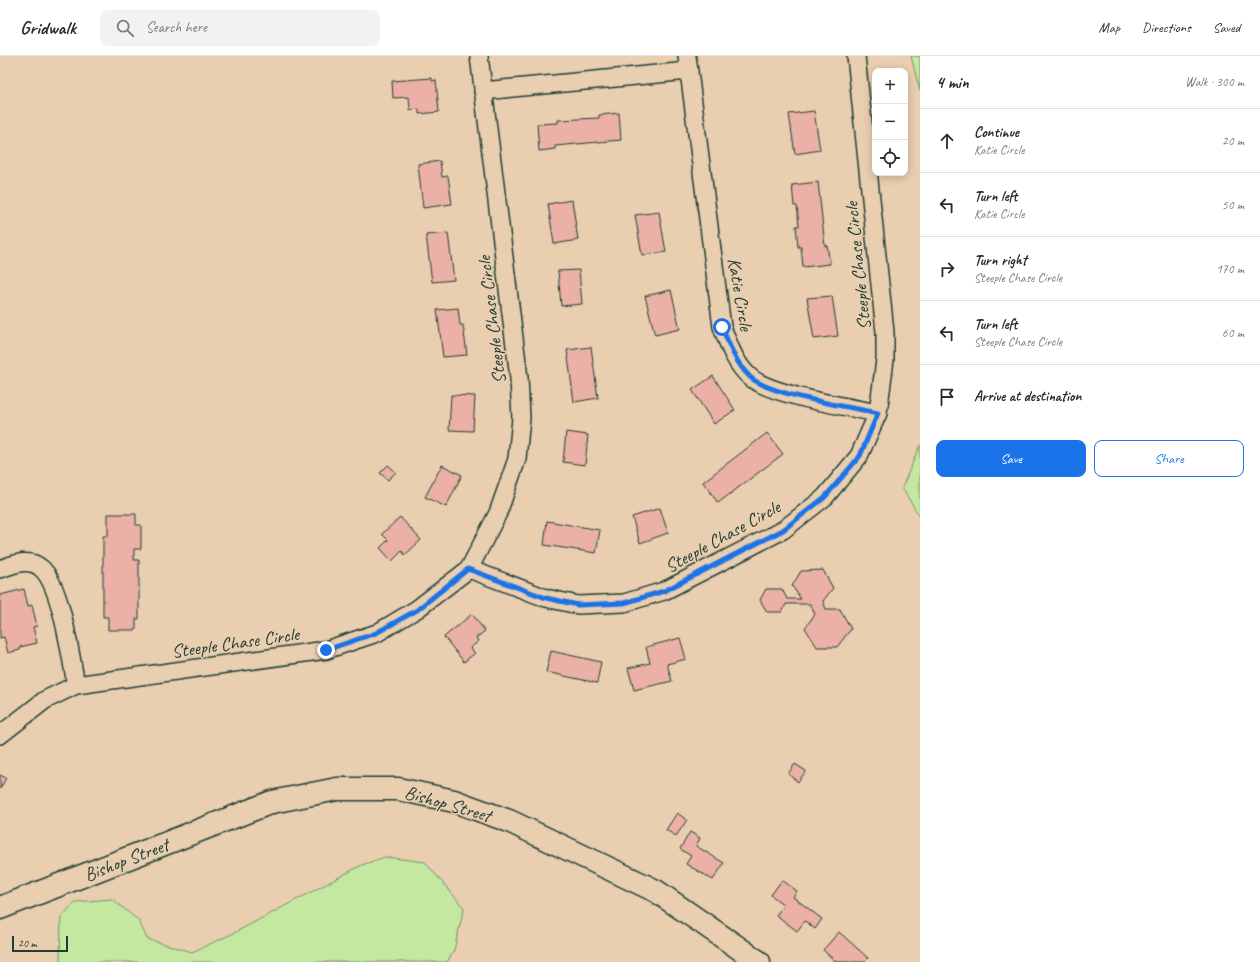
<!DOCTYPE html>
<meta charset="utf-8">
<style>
:root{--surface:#fff;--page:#f2f2f3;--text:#2b2b33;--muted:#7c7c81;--line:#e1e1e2;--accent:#1a73e8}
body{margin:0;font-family:Caveat,sans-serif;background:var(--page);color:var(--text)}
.controls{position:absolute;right:12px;top:12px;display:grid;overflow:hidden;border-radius:8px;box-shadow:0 2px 10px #0003}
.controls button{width:36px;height:36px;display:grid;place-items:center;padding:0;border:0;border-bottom:1px solid var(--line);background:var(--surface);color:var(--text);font:20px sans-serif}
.scale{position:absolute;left:12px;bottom:10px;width:56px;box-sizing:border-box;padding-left:4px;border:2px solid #1f3d34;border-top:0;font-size:11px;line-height:14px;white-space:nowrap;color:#1f3d34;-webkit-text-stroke:3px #e9ceb0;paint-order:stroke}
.stop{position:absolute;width:12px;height:12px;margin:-9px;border:3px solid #1a73e8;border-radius:50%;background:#fff}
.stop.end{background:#1a73e8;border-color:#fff;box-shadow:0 1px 4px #0008}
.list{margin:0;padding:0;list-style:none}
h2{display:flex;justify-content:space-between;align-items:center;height:52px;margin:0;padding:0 16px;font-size:17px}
h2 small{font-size:13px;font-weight:400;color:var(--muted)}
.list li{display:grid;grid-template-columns:26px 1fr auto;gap:12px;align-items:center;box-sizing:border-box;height:64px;padding:0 16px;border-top:1px solid var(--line)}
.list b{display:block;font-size:15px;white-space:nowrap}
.list p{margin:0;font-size:13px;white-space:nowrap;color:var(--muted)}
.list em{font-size:13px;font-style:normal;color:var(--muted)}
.actions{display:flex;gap:8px;padding:12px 16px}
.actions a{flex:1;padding:9px 0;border:1px solid var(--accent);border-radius:8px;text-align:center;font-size:14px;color:var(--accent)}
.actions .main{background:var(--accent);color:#fff}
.icon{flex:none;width:22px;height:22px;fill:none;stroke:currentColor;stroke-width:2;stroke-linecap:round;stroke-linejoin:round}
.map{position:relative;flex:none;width:920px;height:906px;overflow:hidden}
header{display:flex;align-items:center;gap:24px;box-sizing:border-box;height:56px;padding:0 20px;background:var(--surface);border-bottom:1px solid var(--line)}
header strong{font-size:19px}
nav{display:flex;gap:22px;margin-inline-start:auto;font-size:14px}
.search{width:280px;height:36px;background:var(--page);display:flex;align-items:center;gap:10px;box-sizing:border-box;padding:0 14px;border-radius:8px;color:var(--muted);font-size:15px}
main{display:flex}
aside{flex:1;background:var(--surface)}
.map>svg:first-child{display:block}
.green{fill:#c5e8a1;stroke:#72926a}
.building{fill:#ebb0a6;stroke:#1f3d34}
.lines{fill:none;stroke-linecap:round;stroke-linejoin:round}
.minor-casing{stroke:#1f3d34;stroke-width:20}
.tertiary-casing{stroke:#1f3d34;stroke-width:25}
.minor{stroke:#e9ceb0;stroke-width:17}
.tertiary{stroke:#e9ceb0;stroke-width:22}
.route{stroke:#1a73e8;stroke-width:5}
.labels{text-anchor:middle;stroke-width:3;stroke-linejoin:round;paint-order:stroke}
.street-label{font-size:19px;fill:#1f3d34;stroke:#e9ceb0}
</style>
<header>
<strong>Gridwalk</strong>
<div class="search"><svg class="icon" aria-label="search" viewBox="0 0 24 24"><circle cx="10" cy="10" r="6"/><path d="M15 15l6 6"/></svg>Search here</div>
<nav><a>Map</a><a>Directions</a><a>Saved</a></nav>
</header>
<main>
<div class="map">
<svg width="920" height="906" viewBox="0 0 920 906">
<rect width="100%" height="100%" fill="#e9ceb0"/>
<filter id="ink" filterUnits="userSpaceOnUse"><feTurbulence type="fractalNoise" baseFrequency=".025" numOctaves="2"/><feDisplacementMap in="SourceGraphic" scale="8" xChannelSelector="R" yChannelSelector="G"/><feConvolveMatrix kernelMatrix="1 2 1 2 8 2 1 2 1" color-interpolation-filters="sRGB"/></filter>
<g filter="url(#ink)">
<g class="green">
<polygon points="911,0 920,0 920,35"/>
<polygon points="920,389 920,461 902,432"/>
<polygon points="385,801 425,806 464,852 454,894 447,906 60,906 61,862 75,846 112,843 139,865 147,883 192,896 232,878 362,809"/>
</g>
<g class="building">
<polygon points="432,22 432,25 436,24 439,56 419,58 419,53 410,54 409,41 393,42 392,25"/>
<polygon points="814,55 820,94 795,98 789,58"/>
<polygon points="619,57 621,84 555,90 555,93 539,95 537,68 558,67 558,64 599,62 599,59"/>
<polygon points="440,105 442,121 448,120 452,148 423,152 418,108"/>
<polygon points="818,126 825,190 827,189 830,208 803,211 801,191 798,191 796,170 799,170 797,150 794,150 792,129"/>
<polygon points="572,144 578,184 554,188 548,148"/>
<polygon points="659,156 666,196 642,199 635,159"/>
<polygon points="448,177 454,224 432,226 426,179"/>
<polygon points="579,214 582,248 561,250 558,215"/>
<polygon points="671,234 680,273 655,279 645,240"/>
<polygon points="832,240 838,280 814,283 807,242"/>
<polygon points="458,252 460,269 463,269 467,299 443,301 437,254"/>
<polygon points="591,291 598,342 574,346 567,294"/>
<polygon points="713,320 735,354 714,368 692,334"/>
<polygon points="451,339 475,340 473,375 449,374"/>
<polygon points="566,376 588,379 585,409 563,406"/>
<polygon points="767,377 783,398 718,447 703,426"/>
<polygon points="388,409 396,416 388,424 380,417"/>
<polygon points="442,409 462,419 446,451 425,441"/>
<polygon points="660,452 668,477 640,487 632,461"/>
<polygon points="108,458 136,458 136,469 141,469 141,493 134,493 134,504 139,504 139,563 136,563 136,574 108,574 108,561 103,561 103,480 108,480"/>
<polygon points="400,461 421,484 405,499 402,495 392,505 380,492 388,484 382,478"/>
<polygon points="547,465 600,474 596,497 544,489"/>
<polygon points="823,514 833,532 823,545 826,553 840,553 851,573 837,591 817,591 805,572 815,558 810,548 786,548 782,556 767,556 760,544 766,533 782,533 787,543 801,543 792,530 801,515"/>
<polygon points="24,533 28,550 32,549 37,570 33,571 37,587 20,591 20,594 8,597 4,581 0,582 0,539"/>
<polygon points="472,558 485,575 476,582 479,585 470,592 475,597 464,606 444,581"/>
<polygon points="680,582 686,603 667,608 672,625 634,634 628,612 650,607 646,591"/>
<polygon points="551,595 601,606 597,627 546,616"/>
<polygon points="795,708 806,715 798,726 788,718"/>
<polygon points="0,719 6,722 0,733"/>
<polygon points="677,757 687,764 676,780 666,774"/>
<polygon points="690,776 700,782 696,790 724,807 713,824 686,808 691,800 680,793"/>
<polygon points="782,824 797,835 793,841 822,863 815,873 805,865 797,875 776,859 784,849 771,839"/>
<polygon points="839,876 868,902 864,906 836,906 823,894"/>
</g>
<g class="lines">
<defs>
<g id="minor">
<polyline points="479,0 519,322 521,362 517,403 498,457 469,513 546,542 578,549 624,547 664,535 783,474 825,441 859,400 878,357 885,304 885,276 856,0"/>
<path d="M687,0L722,271C729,289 735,308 750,321C770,339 849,351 878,357"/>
<polyline points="483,35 688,15"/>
<path d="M0,513C12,509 29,501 41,512C61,528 71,602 76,629"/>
<polyline points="0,679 45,644 76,629 326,594 377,577 417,553 469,513"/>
</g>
<polyline id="tertiary" points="0,852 272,746 337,733 398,733 454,745 509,765 656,835 759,906"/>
</defs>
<use href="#minor" class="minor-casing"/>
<use href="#tertiary" class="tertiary-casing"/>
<use href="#minor" class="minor"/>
<use href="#tertiary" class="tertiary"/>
</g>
</g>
<g class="lines" filter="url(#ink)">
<path class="route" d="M326,594L376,577L417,554L468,513L546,542L578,549L624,547L664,535L783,474L825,441L860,400L878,357C849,351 770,339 750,321C736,307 729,289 722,271"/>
</g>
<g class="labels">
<g class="street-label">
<text transform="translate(857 210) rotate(-96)" y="7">Steeple Chase Circle</text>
<text transform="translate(741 238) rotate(80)" y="7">Katie Circle</text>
<text transform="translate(491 264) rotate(-97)" y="7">Steeple Chase Circle</text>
<text transform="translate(722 480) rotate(-29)" y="7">Steeple Chase Circle</text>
<text transform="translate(235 586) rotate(-8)" y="7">Steeple Chase Circle</text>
<text transform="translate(448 747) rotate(16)" y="7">Bishop Street</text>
<text transform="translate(126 803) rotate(-21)" y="7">Bishop Street</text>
</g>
</g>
</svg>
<div class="controls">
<button>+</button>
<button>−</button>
<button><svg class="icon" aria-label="locate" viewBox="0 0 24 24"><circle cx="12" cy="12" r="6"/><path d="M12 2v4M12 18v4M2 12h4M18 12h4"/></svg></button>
</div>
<div class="scale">20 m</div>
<div class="stop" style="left:722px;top:271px"></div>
<div class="stop end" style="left:326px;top:594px"></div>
</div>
<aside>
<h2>4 min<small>Walk · 300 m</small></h2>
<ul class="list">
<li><svg class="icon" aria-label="ahead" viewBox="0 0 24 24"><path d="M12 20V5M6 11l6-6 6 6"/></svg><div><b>Continue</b><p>Katie Circle</p></div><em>20 m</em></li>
<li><svg class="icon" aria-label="left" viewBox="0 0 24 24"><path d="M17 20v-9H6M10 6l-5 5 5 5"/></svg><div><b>Turn left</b><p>Katie Circle</p></div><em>50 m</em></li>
<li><svg class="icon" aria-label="right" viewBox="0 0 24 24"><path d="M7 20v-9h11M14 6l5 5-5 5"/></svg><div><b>Turn right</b><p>Steeple Chase Circle</p></div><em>170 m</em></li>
<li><svg class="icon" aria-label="left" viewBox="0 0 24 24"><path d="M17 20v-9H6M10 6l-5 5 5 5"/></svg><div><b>Turn left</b><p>Steeple Chase Circle</p></div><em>60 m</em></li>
<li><svg class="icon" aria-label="arrive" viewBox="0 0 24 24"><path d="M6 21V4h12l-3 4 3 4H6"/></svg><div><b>Arrive at destination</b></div></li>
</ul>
<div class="actions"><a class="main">Save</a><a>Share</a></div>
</aside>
</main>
